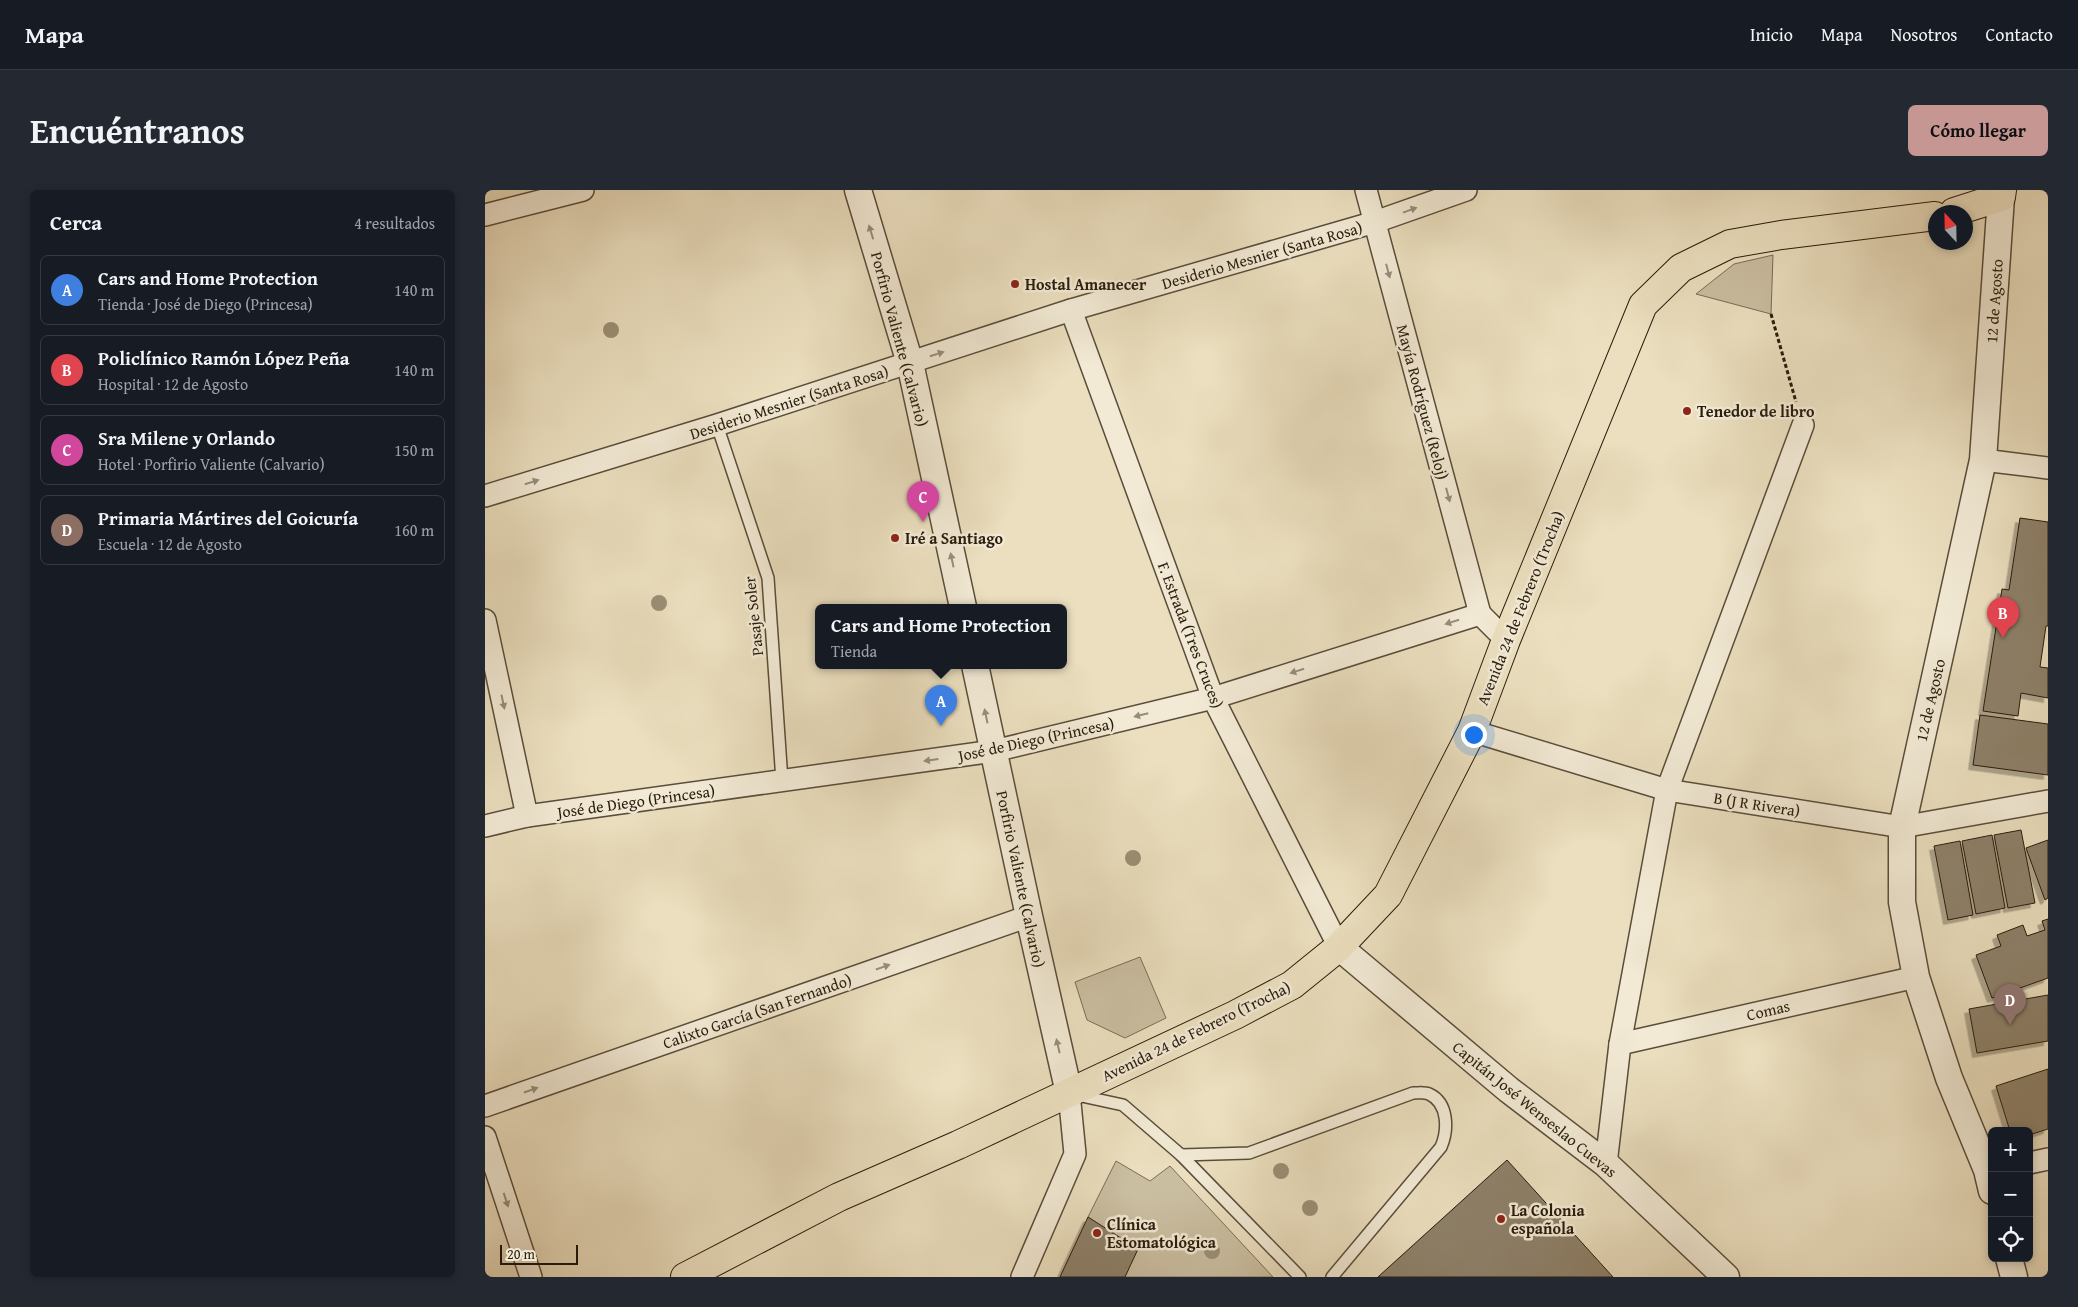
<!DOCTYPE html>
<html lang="es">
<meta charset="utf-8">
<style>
:root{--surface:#171b24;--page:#242831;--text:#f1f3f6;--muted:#9ea1a6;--line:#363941;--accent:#c59692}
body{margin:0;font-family:"Gentium Book Plus",serif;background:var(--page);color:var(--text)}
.controls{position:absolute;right:15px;bottom:15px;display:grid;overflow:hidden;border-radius:8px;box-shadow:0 2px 8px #0003}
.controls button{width:45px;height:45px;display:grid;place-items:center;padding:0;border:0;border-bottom:1px solid var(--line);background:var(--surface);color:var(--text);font:25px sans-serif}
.compass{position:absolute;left:1443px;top:15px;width:45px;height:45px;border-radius:50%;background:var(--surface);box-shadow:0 2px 8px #0003;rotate:338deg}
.scale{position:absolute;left:15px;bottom:12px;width:78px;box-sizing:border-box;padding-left:5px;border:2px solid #291c0d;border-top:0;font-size:14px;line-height:18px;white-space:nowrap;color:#291c0d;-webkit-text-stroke:4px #f2ead5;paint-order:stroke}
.you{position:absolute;left:988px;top:544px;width:18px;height:18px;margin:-12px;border:4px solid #fff;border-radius:50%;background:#1a73e8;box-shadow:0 0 0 8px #1a73e833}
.badge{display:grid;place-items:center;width:32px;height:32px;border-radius:50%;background:var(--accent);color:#fff;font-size:16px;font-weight:700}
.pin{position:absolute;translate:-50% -41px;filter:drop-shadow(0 1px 2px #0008)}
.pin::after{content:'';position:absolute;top:26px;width:18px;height:15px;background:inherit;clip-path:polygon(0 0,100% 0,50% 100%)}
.popup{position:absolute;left:330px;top:414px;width:252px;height:65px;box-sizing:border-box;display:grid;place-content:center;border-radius:8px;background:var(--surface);filter:drop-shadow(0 1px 4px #0005);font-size:16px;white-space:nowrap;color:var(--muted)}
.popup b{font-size:19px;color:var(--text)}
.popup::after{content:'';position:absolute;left:50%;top:100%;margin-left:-10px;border:10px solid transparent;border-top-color:var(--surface)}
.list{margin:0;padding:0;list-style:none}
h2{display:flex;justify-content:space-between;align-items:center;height:65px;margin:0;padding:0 20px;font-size:21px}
h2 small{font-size:16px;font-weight:400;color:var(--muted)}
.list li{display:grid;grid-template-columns:32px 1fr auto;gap:15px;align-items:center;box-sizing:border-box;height:70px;margin:0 10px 10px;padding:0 10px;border:1px solid var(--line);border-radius:8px}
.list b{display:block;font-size:19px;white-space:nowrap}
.list p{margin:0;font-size:16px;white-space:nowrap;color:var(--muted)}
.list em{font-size:16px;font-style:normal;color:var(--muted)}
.icon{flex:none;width:28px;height:28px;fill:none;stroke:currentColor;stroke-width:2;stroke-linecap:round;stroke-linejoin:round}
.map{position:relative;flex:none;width:1563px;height:1087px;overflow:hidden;border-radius:8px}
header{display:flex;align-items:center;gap:30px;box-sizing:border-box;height:70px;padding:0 25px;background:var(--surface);border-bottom:1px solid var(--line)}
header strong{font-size:24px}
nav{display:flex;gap:28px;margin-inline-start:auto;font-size:18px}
.intro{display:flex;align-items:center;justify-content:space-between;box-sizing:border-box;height:120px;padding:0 30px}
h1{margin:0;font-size:35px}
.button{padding:12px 22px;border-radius:8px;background:var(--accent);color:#111;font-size:18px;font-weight:700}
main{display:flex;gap:30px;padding:0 30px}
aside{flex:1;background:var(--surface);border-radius:8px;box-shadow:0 2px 8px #0003}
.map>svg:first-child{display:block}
.park{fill:#cabea1;stroke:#7a6d57}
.building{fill:#8e816a;stroke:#291c0d;filter:url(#shadow)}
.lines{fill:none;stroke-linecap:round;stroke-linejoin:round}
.service-casing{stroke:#5a4d3a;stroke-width:14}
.minor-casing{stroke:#5a4d3a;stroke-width:24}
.tertiary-casing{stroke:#5a4d3a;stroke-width:29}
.primary-casing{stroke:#291c0d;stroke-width:30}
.path{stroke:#291c0d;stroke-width:3;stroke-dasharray:4 2.5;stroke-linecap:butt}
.service{stroke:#f2ead5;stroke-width:11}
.minor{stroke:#f2ead5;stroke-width:21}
.tertiary{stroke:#f2ead5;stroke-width:26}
.primary{stroke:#ebdfbf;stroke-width:28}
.tree{fill:#9b8f75}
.oneway{fill:#988d7b}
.poi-dot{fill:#8f2418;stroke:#f2ead5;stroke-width:2}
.labels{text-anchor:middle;stroke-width:5;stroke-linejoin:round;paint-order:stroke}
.street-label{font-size:16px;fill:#291c0d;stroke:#f2ead5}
.poi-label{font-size:16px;font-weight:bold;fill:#291c0d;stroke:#f2ead5;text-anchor:start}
</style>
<header>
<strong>Mapa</strong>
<nav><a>Inicio</a><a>Mapa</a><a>Nosotros</a><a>Contacto</a></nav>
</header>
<div class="intro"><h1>Encuéntranos</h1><a class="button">Cómo llegar</a></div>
<main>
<aside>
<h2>Cerca<small>4 resultados</small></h2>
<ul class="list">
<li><span class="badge" style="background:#3f7fe0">A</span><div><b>Cars and Home Protection</b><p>Tienda · José de Diego (Princesa)</p></div><em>140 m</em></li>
<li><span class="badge" style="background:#e0444e">B</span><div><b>Policlínico Ramón López Peña</b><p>Hospital · 12 de Agosto</p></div><em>140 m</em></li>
<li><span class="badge" style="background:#d1479c">C</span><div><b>Sra Milene y Orlando</b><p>Hotel · Porfirio Valiente (Calvario)</p></div><em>150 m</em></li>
<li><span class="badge" style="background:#8d6e63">D</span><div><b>Primaria Mártires del Goicuría</b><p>Escuela · 12 de Agosto</p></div><em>160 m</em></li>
</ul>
</aside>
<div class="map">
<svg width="1563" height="1087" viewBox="0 0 1563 1087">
<defs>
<filter id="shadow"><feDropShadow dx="-4.5" dy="4.5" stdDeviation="0" flood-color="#0004"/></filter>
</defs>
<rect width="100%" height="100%" fill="#ebdfbf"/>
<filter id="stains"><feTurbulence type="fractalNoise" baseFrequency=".004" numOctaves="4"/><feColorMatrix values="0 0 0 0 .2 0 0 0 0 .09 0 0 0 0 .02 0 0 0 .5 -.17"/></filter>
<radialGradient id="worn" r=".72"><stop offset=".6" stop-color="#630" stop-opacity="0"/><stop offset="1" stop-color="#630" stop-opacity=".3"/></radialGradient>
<g class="park">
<polygon points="1288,65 1286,124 1211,104 1249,74"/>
<polygon points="655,767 681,828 640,848 602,830 590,792"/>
<polygon points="631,971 665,991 685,976 788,1087 640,1087 603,1027"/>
</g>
<g class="building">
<polygon points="1535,328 1563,332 1563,436 1561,436 1555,477 1563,478 1563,508 1536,503 1533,526 1498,521 1517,399 1524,400"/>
<polygon points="1495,525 1563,534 1563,585 1488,575"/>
<polygon points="1536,640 1550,713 1523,718 1509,645"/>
<polygon points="1507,645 1520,718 1491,724 1477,651"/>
<polygon points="1563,650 1563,708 1560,710 1541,658"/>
<polygon points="1475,651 1488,725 1463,730 1449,656"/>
<polygon points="1563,729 1563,788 1507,808 1491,765 1516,756 1512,745 1538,735 1542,746 1560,740 1557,731"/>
<polygon points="1563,805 1563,851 1492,863 1484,819"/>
<polygon points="1563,879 1563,939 1544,945 1544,941 1525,941 1511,896"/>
<polygon points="1022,970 1128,1087 893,1087"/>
<polygon points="603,1027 653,1059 640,1087 575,1087"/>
</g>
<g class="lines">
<defs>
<g id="service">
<polyline points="232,235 283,388 297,591"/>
<polyline points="592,905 638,915 696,965 815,1087"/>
<path d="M696,965L764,963L928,903C934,903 940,902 944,904C964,913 963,941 956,957L847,1087"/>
</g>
<g id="minor">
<polyline points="881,0 995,424"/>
<polyline points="0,25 98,0"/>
<polyline points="586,120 728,508 854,757"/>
<polyline points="1498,270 1563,278"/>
<polyline points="0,306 232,235 586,120 890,32 981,0"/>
<polyline points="0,430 42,626"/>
<polyline points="987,541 1182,600 1417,637 1563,611"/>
<polyline points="0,636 42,626 509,561 728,508 995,424 1021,450"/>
<polyline points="1135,854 1431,787"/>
<polyline points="0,916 544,726"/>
<polyline points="0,947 46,1087"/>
<polyline points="1544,973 1563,969"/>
<polyline points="1121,974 1135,854 1182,600 1318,235"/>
<polyline points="537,1087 590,964 584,903"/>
</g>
<g id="tertiary">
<polyline points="373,0 425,173 478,417"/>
<polyline points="490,475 544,726 584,903"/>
<polyline points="854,757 1024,900 1121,974 1241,1087"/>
<polyline points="1507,1001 1502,980 1464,888 1431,787 1417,712 1417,637 1498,270 1516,7"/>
<polyline points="1524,1068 1529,1087"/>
</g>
<g id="primary">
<polyline points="1469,22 1516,7 1517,0"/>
<polyline points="200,1087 354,1007 473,955 750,825 807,795 854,757 903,705 987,541 1021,450 1158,115 1196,78 1245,54 1296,45 1450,26"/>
</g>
</defs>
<use href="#service" class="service-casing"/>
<use href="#minor" class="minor-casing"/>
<use href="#tertiary" class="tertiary-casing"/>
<use href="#primary" class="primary-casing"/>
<polyline class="path" points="1286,124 1311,212"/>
<use href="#service" class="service"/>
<use href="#minor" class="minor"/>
<use href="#tertiary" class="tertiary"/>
<use href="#primary" class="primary"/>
</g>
<g class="tree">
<circle cx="126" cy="140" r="8"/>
<circle cx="174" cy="413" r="8"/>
<circle cx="648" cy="668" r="8"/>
<circle cx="796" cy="981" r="8"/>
<circle cx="825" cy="1018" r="8"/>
<circle cx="727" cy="1061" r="8"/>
</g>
<defs><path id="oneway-solid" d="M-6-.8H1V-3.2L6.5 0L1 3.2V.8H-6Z" transform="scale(1.25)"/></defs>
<g class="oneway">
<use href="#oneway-solid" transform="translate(925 20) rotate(-20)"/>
<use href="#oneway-solid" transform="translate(386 42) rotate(-107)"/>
<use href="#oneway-solid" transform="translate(903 81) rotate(75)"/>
<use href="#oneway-solid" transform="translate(452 164) rotate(-18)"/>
<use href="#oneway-solid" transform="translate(47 292) rotate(-17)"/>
<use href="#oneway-solid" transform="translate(963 305) rotate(75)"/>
<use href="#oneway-solid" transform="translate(467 370) rotate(-102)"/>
<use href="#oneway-solid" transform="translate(967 432) rotate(162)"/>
<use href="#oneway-solid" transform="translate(812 481) rotate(162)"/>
<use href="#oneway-solid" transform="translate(18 512) rotate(78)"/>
<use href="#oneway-solid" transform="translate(656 525) rotate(166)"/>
<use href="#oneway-solid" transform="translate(501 526) rotate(-102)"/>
<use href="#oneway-solid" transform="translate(446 570) rotate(172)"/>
<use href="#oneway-solid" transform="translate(398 777) rotate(-19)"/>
<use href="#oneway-solid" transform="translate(573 856) rotate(-103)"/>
<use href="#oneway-solid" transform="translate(46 900) rotate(-19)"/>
<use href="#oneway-solid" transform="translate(21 1010) rotate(72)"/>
</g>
<g class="poi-dot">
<circle cx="530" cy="94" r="5"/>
<circle cx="1202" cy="221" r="5"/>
<circle cx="410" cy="348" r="5"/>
<circle cx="1016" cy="1029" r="5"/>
<circle cx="612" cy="1043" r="5"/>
</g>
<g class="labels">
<g class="street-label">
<text transform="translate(777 65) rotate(-16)" y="6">Desiderio Mesnier (Santa Rosa)</text>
<text transform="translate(1509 111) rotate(-86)" y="6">12 de Agosto</text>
<text transform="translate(415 149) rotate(75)" y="6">Porfirio Valiente (Calvario)</text>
<text transform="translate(304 212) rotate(-18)" y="6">Desiderio Mesnier (Santa Rosa)</text>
<text transform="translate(938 212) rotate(75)" y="6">Mayía Rodríguez (Reloj)</text>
<text transform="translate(1035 418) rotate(-68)" y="6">Avenida 24 de Febrero (Trocha)</text>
<text transform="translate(268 426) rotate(-96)" y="6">Pasaje Soler</text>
<text transform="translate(706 445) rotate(69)" y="6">F. Estrada (Tres Cruces)</text>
<text transform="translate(1445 510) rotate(-77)" y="6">12 de Agosto</text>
<text transform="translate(551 549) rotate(-12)" y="6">José de Diego (Princesa)</text>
<text transform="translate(151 611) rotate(-8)" y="6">José de Diego (Princesa)</text>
<text transform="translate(1272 614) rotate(9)" y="6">B (J R Rivera)</text>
<text transform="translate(536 689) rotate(78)" y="6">Porfirio Valiente (Calvario)</text>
<text transform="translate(1283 820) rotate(-13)" y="6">Comas</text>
<text transform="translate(272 821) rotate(-19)" y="6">Calixto García (San Fernando)</text>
<text transform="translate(711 841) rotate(-26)" y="6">Avenida 24 de Febrero (Trocha)</text>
<text transform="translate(1050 919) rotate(39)" y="6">Capitán José Wenseslao Cuevas</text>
</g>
<g class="poi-label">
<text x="540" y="100">Hostal Amanecer</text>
<text x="1212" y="227">Tenedor de libro</text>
<text x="420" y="354">Iré a Santiago</text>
<text x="1026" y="1026">La Colonia<tspan x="1026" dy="18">española</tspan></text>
<text x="622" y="1040">Clínica<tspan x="622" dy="18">Estomatológica</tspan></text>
</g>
</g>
<rect width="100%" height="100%" filter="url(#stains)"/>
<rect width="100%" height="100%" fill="url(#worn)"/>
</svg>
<div class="controls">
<button>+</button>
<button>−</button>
<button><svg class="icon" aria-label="locate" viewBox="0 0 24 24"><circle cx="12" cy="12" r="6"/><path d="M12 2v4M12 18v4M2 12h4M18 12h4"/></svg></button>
</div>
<svg class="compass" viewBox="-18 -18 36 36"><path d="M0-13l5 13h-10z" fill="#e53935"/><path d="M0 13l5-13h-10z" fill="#9ea1a6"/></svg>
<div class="scale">20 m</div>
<div class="you"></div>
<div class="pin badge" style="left:456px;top:536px;background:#3f7fe0">A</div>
<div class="popup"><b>Cars and Home Protection</b>Tienda</div>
<div class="pin badge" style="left:1518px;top:448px;background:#e0444e">B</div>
<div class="pin badge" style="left:438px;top:332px;background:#d1479c">C</div>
<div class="pin badge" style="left:1525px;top:835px;background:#8d6e63">D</div>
</div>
</main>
